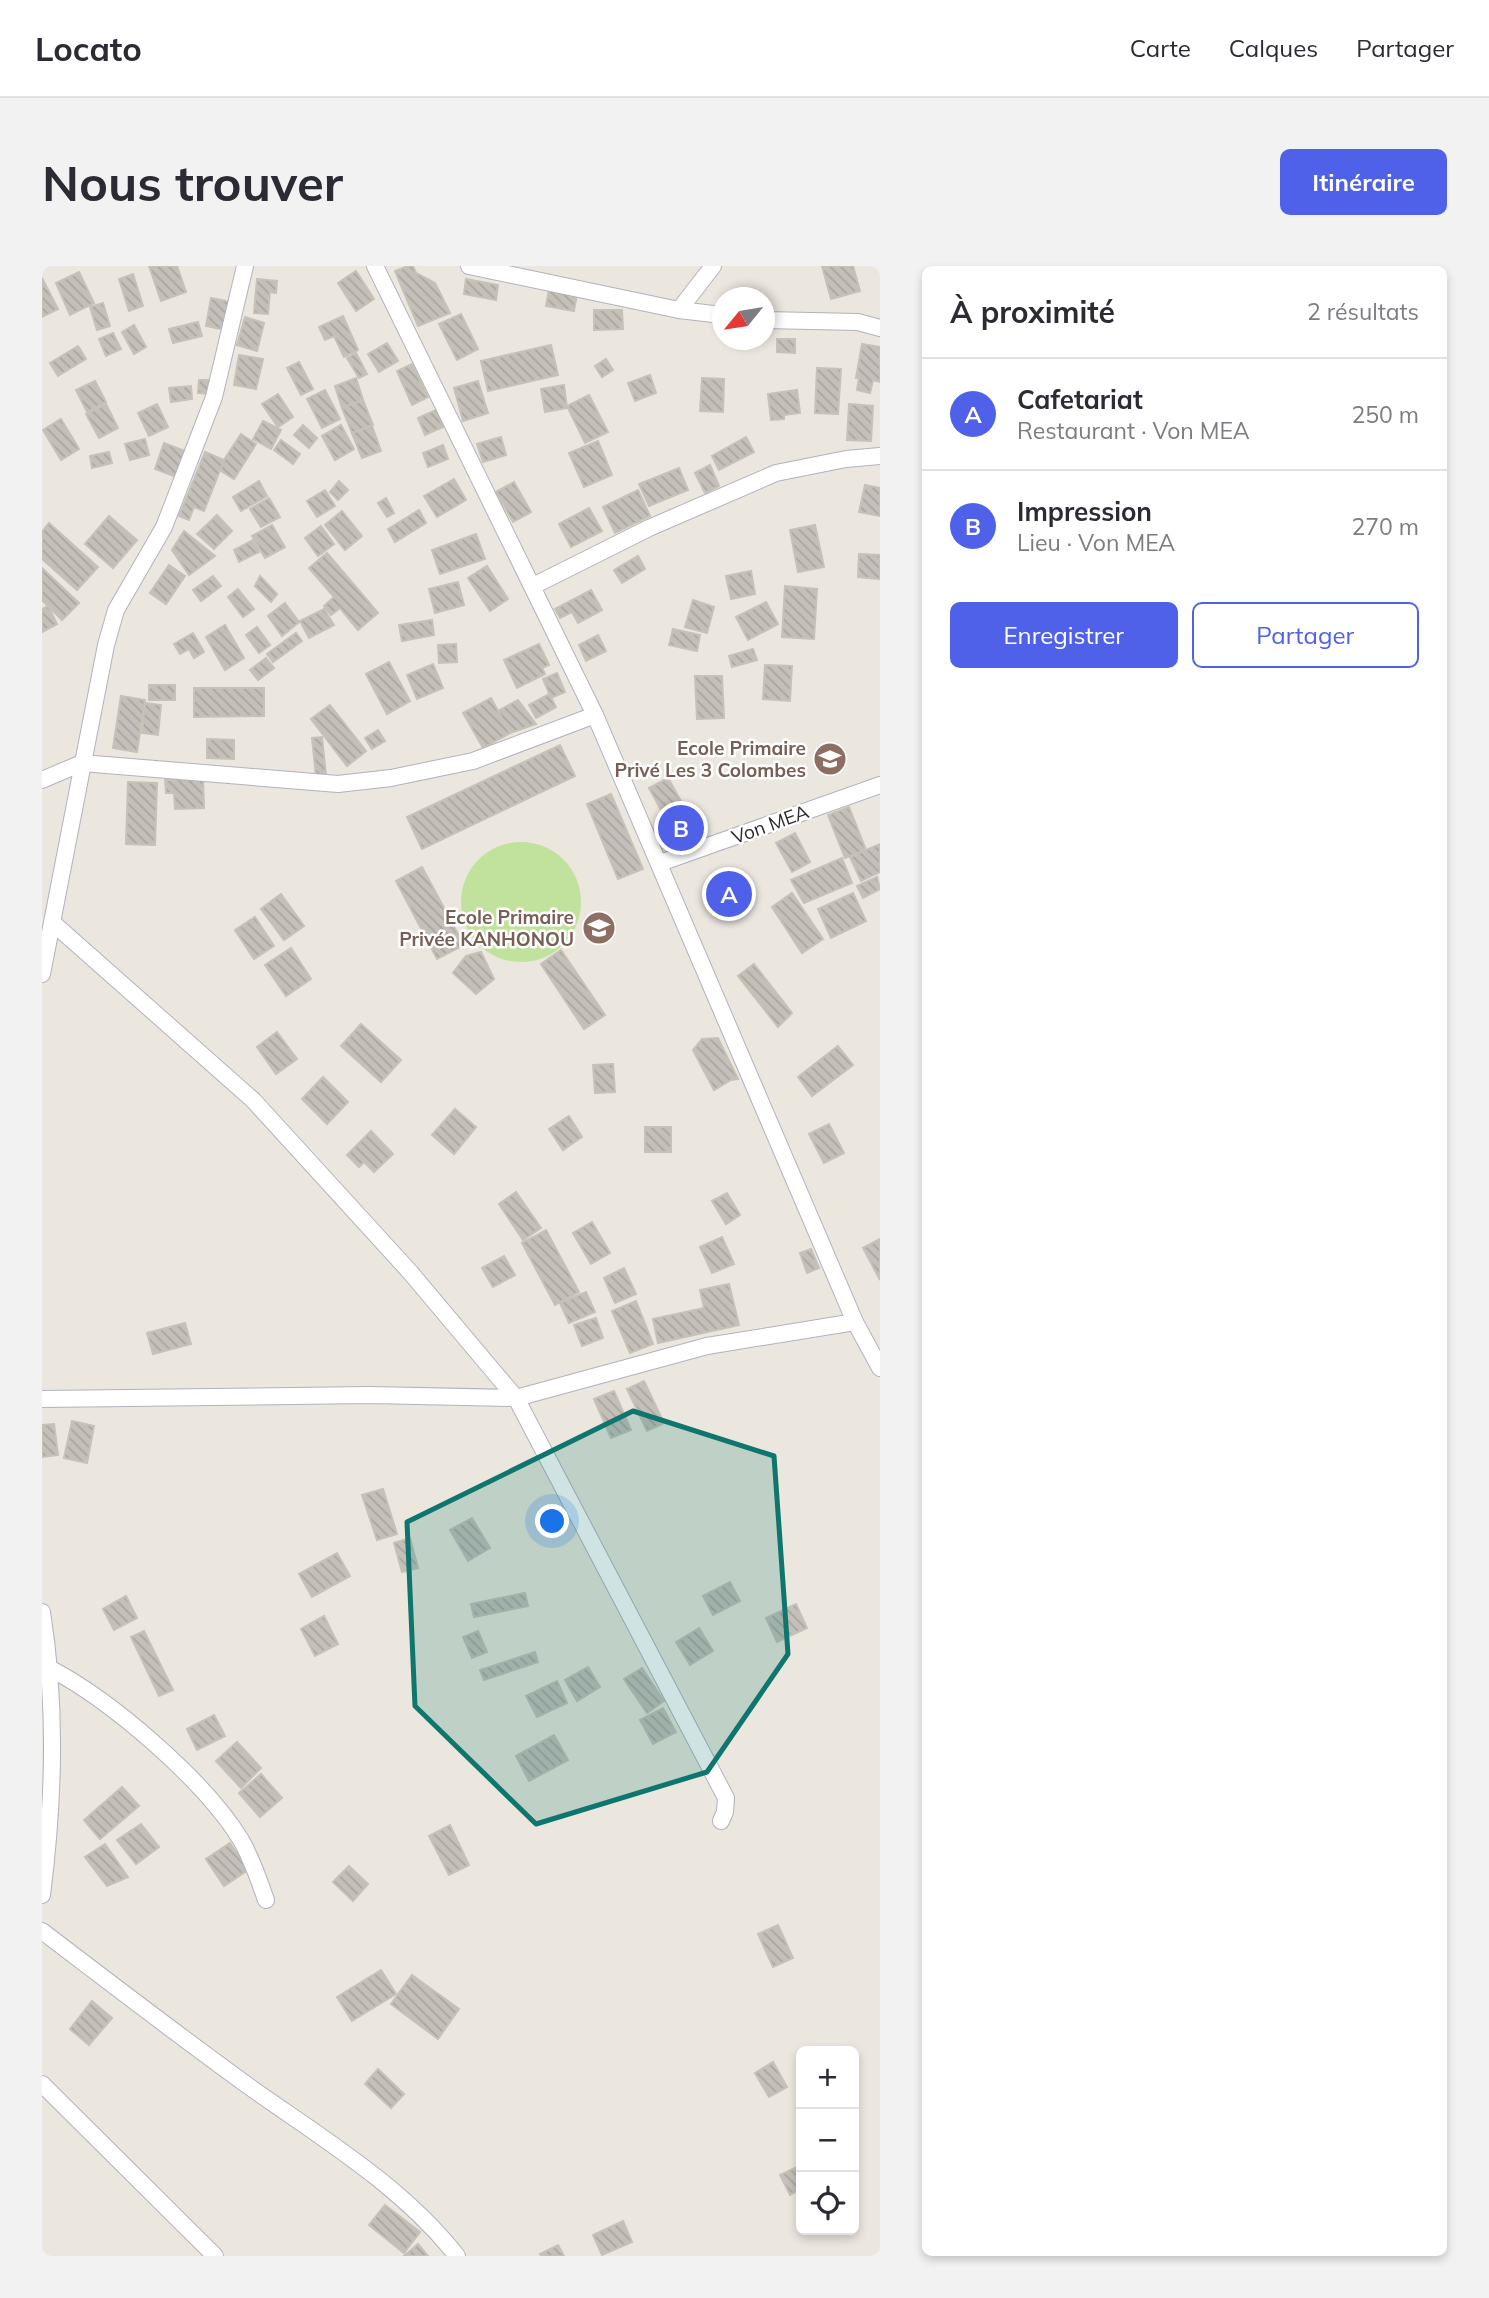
<!DOCTYPE html>
<html lang="fr">
<meta charset="utf-8">
<style>
:root{--surface:#fff;--page:#f2f2f3;--text:#2b2b33;--muted:#7c7c81;--line:#e1e1e2;--accent:#4e61e8}
body{margin:0;font-family:Mulish,sans-serif;background:var(--page);color:var(--text)}
.controls{position:absolute;right:21px;bottom:21px;display:grid;overflow:hidden;border-radius:10px;box-shadow:0 4px 10px #0003}
.controls button{width:63px;height:63px;display:grid;place-items:center;padding:0;border:0;border-bottom:2px solid var(--line);background:var(--surface);color:var(--text);font:35px sans-serif}
.compass{position:absolute;left:670px;top:21px;width:63px;height:63px;border-radius:50%;background:var(--surface);box-shadow:0 4px 10px #0003;rotate:240deg}
.you{position:absolute;left:511px;top:1256px;width:24px;height:24px;margin:-18px;border:5px solid #fff;border-radius:50%;background:#1a73e8;box-shadow:0 0 0 10px #1a73e833}
.badge{display:grid;place-items:center;width:46px;height:46px;border-radius:50%;background:var(--accent);color:#fff;font-size:23px;font-weight:700}
.pin{position:absolute;translate:-50% -50%;border:4px solid #fff;box-shadow:0 2px 7px #0006}
.list{margin:0;padding:0;list-style:none}
h2{display:flex;justify-content:space-between;align-items:center;height:91px;margin:0;padding:0 28px;font-size:30px}
h2 small{font-size:23px;font-weight:400;color:var(--muted)}
.list li{display:grid;grid-template-columns:46px 1fr auto;gap:21px;align-items:center;box-sizing:border-box;height:112px;padding:0 28px;border-top:2px solid var(--line)}
.list b{display:block;font-size:26px;white-space:nowrap}
.list p{margin:0;font-size:23px;white-space:nowrap;color:var(--muted)}
.list em{font-size:23px;font-style:normal;color:var(--muted)}
.actions{display:flex;gap:14px;padding:21px 28px}
.actions a{flex:1;padding:16px 0;border:2px solid var(--accent);border-radius:10px;text-align:center;font-size:24px;color:var(--accent)}
.actions .main{background:var(--accent);color:#fff}
.icon{flex:none;width:38px;height:38px;fill:none;stroke:currentColor;stroke-width:2;stroke-linecap:round;stroke-linejoin:round}
.map{position:relative;flex:none;width:838px;height:1990px;overflow:hidden;border-radius:10px}
header{display:flex;align-items:center;gap:42px;box-sizing:border-box;height:98px;padding:0 35px;background:var(--surface);border-bottom:2px solid var(--line)}
header strong{font-size:33px}
nav{display:flex;gap:38px;margin-inline-start:auto;font-size:24px}
.intro{display:flex;align-items:center;justify-content:space-between;box-sizing:border-box;height:168px;padding:0 42px}
h1{margin:0;font-size:49px}
.button{padding:18px 32px;border-radius:10px;background:var(--accent);color:#fff;font-size:24px;font-weight:700}
main{display:flex;gap:42px;padding:0 42px}
aside{flex:1;background:var(--surface);border-radius:10px;box-shadow:0 4px 10px #0003}
.map>svg:first-child{display:block}
.pitch{fill:#c1e29c}
.building{fill:url(#building-back-hatch);stroke:#c6c2b8;stroke-width:2}
.lines{fill:none;stroke-linecap:round;stroke-linejoin:round}
.street-casing{stroke:#b1b3bd;stroke-width:18}
.street{stroke:#fff;stroke-width:16}
.marked{fill:#0f766e;fill-opacity:0.2;stroke:#0f766e;stroke-width:5;stroke-linejoin:round}
.labels{text-anchor:middle;stroke-width:5;stroke-linejoin:round;paint-order:stroke}
.education-label{font-size:19px;font-weight:bold;fill:#785e54;stroke:#fff;text-anchor:end}
.street-label{font-size:19px;fill:#2a2a2a;stroke:#fff}
</style>
<header>
<strong>Locato</strong>
<nav><a>Carte</a><a>Calques</a><a>Partager</a></nav>
</header>
<div class="intro"><h1>Nous trouver</h1><a class="button">Itinéraire</a></div>
<main>
<div class="map">
<svg width="838" height="1990" viewBox="0 0 838 1990">
<defs>
<pattern id="building-back-hatch" width="6" height="6" patternUnits="userSpaceOnUse" patternTransform="scale(1.75)"><rect width="6" height="6" fill="#c4c0b9"/><path d="M-1 5l2 2M0 0l6 6M5-1l2 2" fill="none" stroke="#a9a59f"/></pattern>
</defs>
<rect width="100%" height="100%" fill="#ebe6de"/>
<circle class="pitch" cx="479" cy="636" r="60"/>
<g class="building">
<polygon points="107,0 135,0 144,26 119,35"/>
<polygon points="366,0 371,0 374,7 393,17 408,47 376,60 353,5"/>
<polygon points="780,0 811,0 818,25 789,33"/>
<polygon points="314,5 332,33 314,45 296,17"/>
<polygon points="37,6 52,37 28,49 14,17"/>
<polygon points="91,8 101,40 87,45 77,13"/>
<polygon points="0,12 16,43 0,51"/>
<polygon points="215,13 235,15 234,27 228,26 226,48 212,47"/>
<polygon points="424,13 456,19 454,34 422,28"/>
<polygon points="507,23 535,28 532,45 504,40"/>
<polygon points="169,32 189,36 184,64 164,60"/>
<polygon points="61,37 68,60 55,64 48,41"/>
<polygon points="552,44 580,44 581,63 552,64"/>
<polygon points="419,48 436,83 415,94 397,58"/>
<polygon points="301,50 316,84 302,91 292,70 283,74 277,61"/>
<polygon points="203,51 222,57 215,85 195,79"/>
<polygon points="156,56 160,70 131,77 127,63"/>
<polygon points="92,59 104,81 92,88 80,66"/>
<polygon points="71,67 79,83 64,90 57,73"/>
<polygon points="735,73 753,73 753,87 735,86"/>
<polygon points="345,77 356,95 337,106 326,88"/>
<polygon points="820,78 838,81 838,116 831,114 828,127 815,124 817,112 814,112"/>
<polygon points="509,79 516,109 446,125 439,95"/>
<polygon points="36,80 44,93 16,110 8,97"/>
<polygon points="314,87 325,108 317,112 305,92"/>
<polygon points="197,89 221,93 214,123 192,119"/>
<polygon points="564,93 571,104 560,111 553,100"/>
<polygon points="257,96 271,123 259,129 245,102"/>
<polygon points="370,98 386,131 370,139 355,105"/>
<polygon points="775,102 799,103 796,148 773,147"/>
<polygon points="608,109 614,127 593,135 586,117"/>
<polygon points="314,112 321,134 300,142 293,120"/>
<polygon points="660,112 682,113 681,146 658,145"/>
<polygon points="157,114 171,114 171,128 156,127"/>
<polygon points="53,115 64,136 45,146 34,124"/>
<polygon points="436,115 446,147 421,155 412,122"/>
<polygon points="522,119 525,142 503,146 499,123"/>
<polygon points="149,120 150,133 129,136 127,122"/>
<polygon points="283,124 298,153 280,162 265,133"/>
<polygon points="755,124 758,147 742,149 742,153 729,154 726,128"/>
<polygon points="236,128 251,151 236,161 220,138"/>
<polygon points="547,129 566,166 543,177 525,140"/>
<polygon points="321,134 331,159 310,167 300,142"/>
<polygon points="64,138 76,162 57,172 44,148"/>
<polygon points="115,138 126,161 107,170 96,147"/>
<polygon points="807,138 831,140 829,175 805,174"/>
<polygon points="394,144 401,161 383,169 376,152"/>
<polygon points="19,153 37,183 19,194 1,164"/>
<polygon points="221,155 239,164 229,183 211,173"/>
<polygon points="261,159 275,172 267,182 252,169"/>
<polygon points="299,159 312,183 293,194 280,170"/>
<polygon points="330,160 339,185 320,192 310,167"/>
<polygon points="199,168 214,178 192,213 176,203"/>
<polygon points="459,171 464,189 441,196 435,178"/>
<polygon points="704,171 712,186 677,204 670,190"/>
<polygon points="103,173 107,189 88,194 83,178"/>
<polygon points="239,174 258,188 251,198 232,184"/>
<polygon points="556,175 570,209 542,221 527,187"/>
<polygon points="122,177 143,185 134,211 113,203"/>
<polygon points="401,179 406,193 386,201 381,187"/>
<polygon points="67,186 70,197 50,202 48,190"/>
<polygon points="163,186 182,194 162,245 152,241 147,254 137,250"/>
<polygon points="668,199 677,220 663,227 653,207"/>
<polygon points="637,202 646,224 607,240 597,218"/>
<polygon points="412,213 424,234 395,251 382,230"/>
<polygon points="217,215 225,230 199,245 191,231"/>
<polygon points="297,215 306,224 296,234 288,226"/>
<polygon points="472,216 489,246 471,256 454,226"/>
<polygon points="823,219 838,222 838,250 817,246"/>
<polygon points="283,224 293,240 275,251 265,235"/>
<polygon points="596,224 608,250 573,267 561,241"/>
<polygon points="227,232 238,251 219,261 208,243"/>
<polygon points="344,232 352,247 345,251 336,237"/>
<polygon points="547,242 560,265 529,281 517,258"/>
<polygon points="377,244 384,257 353,276 346,263"/>
<polygon points="300,245 320,270 303,284 283,259"/>
<polygon points="175,249 190,265 172,283 155,268"/>
<polygon points="67,250 95,274 71,302 43,278"/>
<polygon points="7,257 56,301 35,324 0,293 0,266"/>
<polygon points="230,259 243,281 223,292 210,270"/>
<polygon points="773,259 782,301 756,306 748,264"/>
<polygon points="279,260 292,278 276,290 263,272"/>
<polygon points="142,265 173,290 147,309 130,284"/>
<polygon points="434,268 443,293 398,308 390,284"/>
<polygon points="211,274 217,286 197,296 192,284"/>
<polygon points="285,287 336,347 316,364 298,342 289,349 282,340 292,331 267,302"/>
<polygon points="817,288 838,289 838,313 816,311"/>
<polygon points="596,290 603,303 580,317 572,304"/>
<polygon points="127,299 143,310 124,338 108,327"/>
<polygon points="445,300 466,333 448,345 426,312"/>
<polygon points="0,302 37,337 20,354 0,334"/>
<polygon points="709,305 713,328 689,333 684,310"/>
<polygon points="171,310 179,320 159,335 151,324"/>
<polygon points="218,310 235,328 229,336 213,320"/>
<polygon points="416,316 422,339 393,347 387,323"/>
<polygon points="743,320 775,323 772,373 740,371"/>
<polygon points="196,323 212,343 201,351 186,331"/>
<polygon points="549,324 560,344 536,357 530,346 518,352 513,343"/>
<polygon points="651,334 672,341 665,367 643,361"/>
<polygon points="724,336 736,358 706,374 694,351"/>
<polygon points="243,337 257,356 240,370 226,350"/>
<polygon points="6,340 15,358 0,366 0,343"/>
<polygon points="282,343 292,359 267,372 258,355"/>
<polygon points="390,354 392,369 360,375 357,359"/>
<polygon points="183,359 202,392 183,404 164,371"/>
<polygon points="215,361 228,379 217,387 204,369"/>
<polygon points="631,363 658,369 655,385 627,379"/>
<polygon points="151,367 162,386 152,392 147,383 138,388 132,378"/>
<polygon points="254,367 260,375 231,396 225,388"/>
<polygon points="556,369 564,385 544,395 537,379"/>
<polygon points="414,378 415,396 397,397 396,379"/>
<polygon points="497,378 507,399 500,402 503,408 475,422 462,394"/>
<polygon points="711,383 715,394 690,401 687,390"/>
<polygon points="224,392 232,402 216,414 208,404"/>
<polygon points="347,396 368,435 345,448 324,408"/>
<polygon points="391,398 401,422 375,433 365,409"/>
<polygon points="723,399 750,400 748,435 721,433"/>
<polygon points="515,407 523,426 509,432 501,413"/>
<polygon points="653,410 680,410 682,452 655,453"/>
<rect x="107" y="419" width="26" height="15"/>
<polygon points="152,422 222,422 222,450 152,451"/>
<polygon points="507,428 514,441 494,452 487,439"/>
<polygon points="79,430 103,434 95,486 71,482"/>
<polygon points="449,432 468,467 441,482 421,447"/>
<polygon points="476,434 494,458 468,467 456,445"/>
<polygon points="103,437 119,439 116,469 100,467"/>
<polygon points="288,439 324,485 305,500 269,453"/>
<polygon points="336,464 343,475 330,483 323,472"/>
<polygon points="280,471 284,509 274,510 270,472"/>
<polygon points="165,473 192,474 192,493 165,492"/>
<polygon points="518,479 533,510 380,583 365,551"/>
<polygon points="626,512 645,546 626,557 607,522"/>
<polygon points="161,513 162,542 133,543 132,527 124,527 123,514"/>
<polygon points="86,516 115,517 113,579 84,578"/>
<polygon points="569,528 601,603 576,613 545,538"/>
<polygon points="807,541 824,584 803,592 786,549"/>
<polygon points="642,551 650,564 637,572 629,559"/>
<polygon points="753,567 768,596 750,606 734,577"/>
<polygon points="838,578 838,606 819,615 808,591"/>
<polygon points="800,592 810,617 762,637 749,614"/>
<polygon points="380,601 422,679 395,693 354,615"/>
<polygon points="835,611 838,623 821,632 815,620"/>
<polygon points="750,627 781,673 760,687 730,641"/>
<polygon points="811,627 824,655 789,672 776,643"/>
<polygon points="239,628 262,660 242,674 219,643"/>
<polygon points="213,651 232,680 212,693 193,664"/>
<polygon points="249,682 269,713 244,730 223,699"/>
<polygon points="519,684 563,749 542,763 499,698"/>
<polygon points="439,686 452,713 434,728 411,707 424,690"/>
<polygon points="712,698 750,747 736,761 696,710"/>
<polygon points="319,758 359,794 339,816 299,780"/>
<polygon points="235,766 255,793 234,808 215,781"/>
<polygon points="676,772 696,813 689,814 672,824 651,784 660,773"/>
<polygon points="796,780 811,799 770,830 756,811"/>
<polygon points="571,798 573,826 553,827 551,799"/>
<polygon points="281,811 306,836 285,858 260,833"/>
<polygon points="413,843 434,861 412,888 390,869"/>
<polygon points="527,850 540,871 521,884 507,863"/>
<polygon points="787,858 802,887 782,897 767,868"/>
<rect x="603" y="861" width="26" height="25"/>
<polygon points="329,865 351,888 332,906 322,896 317,901 305,889"/>
<polygon points="474,926 499,962 481,974 457,938"/>
<polygon points="685,927 698,949 684,958 670,935"/>
<polygon points="550,956 568,987 549,998 531,967"/>
<polygon points="504,964 537,1026 513,1039 480,977"/>
<polygon points="680,971 692,998 670,1007 658,981"/>
<polygon points="838,973 838,1014 821,982"/>
<polygon points="769,983 777,1002 765,1007 758,987"/>
<polygon points="462,990 473,1009 451,1021 440,1002"/>
<polygon points="582,1002 594,1028 573,1037 562,1012"/>
<polygon points="687,1018 697,1059 616,1077 611,1053 662,1042 658,1024"/>
<polygon points="544,1026 553,1046 527,1057 518,1037"/>
<polygon points="594,1035 611,1078 588,1087 570,1045"/>
<polygon points="554,1052 561,1072 540,1080 532,1059"/>
<polygon points="143,1057 149,1078 111,1088 105,1067"/>
<polygon points="602,1115 622,1157 605,1165 585,1123"/>
<polygon points="572,1125 589,1164 569,1172 552,1133"/>
<polygon points="30,1155 52,1160 45,1197 22,1192"/>
<polygon points="12,1158 16,1189 0,1191 0,1159"/>
<polygon points="341,1223 355,1268 335,1274 320,1229"/>
<polygon points="430,1252 448,1282 426,1295 408,1264"/>
<polygon points="368,1272 376,1302 360,1306 352,1277"/>
<polygon points="295,1287 308,1310 270,1331 257,1308"/>
<polygon points="688,1316 698,1335 671,1349 661,1330"/>
<polygon points="483,1327 486,1340 432,1351 429,1338"/>
<polygon points="84,1330 95,1352 72,1364 61,1343"/>
<polygon points="754,1338 765,1362 735,1376 724,1352"/>
<polygon points="282,1350 296,1378 273,1390 259,1363"/>
<polygon points="657,1362 671,1385 648,1399 634,1376"/>
<polygon points="102,1365 131,1424 117,1430 89,1371"/>
<polygon points="436,1365 445,1386 430,1392 421,1371"/>
<polygon points="493,1386 496,1396 442,1414 438,1404"/>
<polygon points="546,1401 558,1421 535,1435 523,1414"/>
<polygon points="600,1402 622,1435 605,1447 582,1413"/>
<polygon points="515,1415 525,1437 495,1451 484,1430"/>
<polygon points="621,1442 634,1466 611,1478 598,1454"/>
<polygon points="172,1449 183,1470 155,1484 145,1463"/>
<polygon points="512,1469 526,1494 487,1515 474,1490"/>
<polygon points="195,1476 219,1502 199,1522 174,1495"/>
<polygon points="219,1508 240,1532 218,1551 197,1527"/>
<polygon points="80,1521 97,1540 58,1573 42,1554"/>
<polygon points="99,1558 117,1581 94,1598 75,1574"/>
<polygon points="408,1559 427,1599 407,1609 387,1570"/>
<polygon points="188,1577 206,1604 182,1620 164,1593"/>
<polygon points="63,1578 86,1611 65,1620 43,1591"/>
<polygon points="307,1600 326,1618 311,1635 291,1616"/>
<polygon points="736,1659 751,1692 731,1701 716,1668"/>
<polygon points="339,1704 354,1728 310,1755 295,1731"/>
<polygon points="370,1709 417,1743 396,1773 349,1738"/>
<polygon points="50,1735 70,1752 47,1779 28,1763"/>
<polygon points="731,1796 745,1821 727,1831 713,1807"/>
<polygon points="336,1803 362,1828 349,1842 323,1818"/>
<polygon points="759,1899 759,1923 748,1929 738,1909"/>
<polygon points="343,1939 378,1966 362,1987 327,1959"/>
<polygon points="581,1955 590,1976 560,1989 551,1969"/>
<polygon points="376,1978 386,1990 362,1990"/>
<polygon points="516,1979 522,1990 500,1990 498,1988"/>
</g>
<g class="lines">
<defs>
<g id="street">
<polyline points="333,0 553,449 813,1056 838,1102"/>
<polyline points="427,0 637,44 680,49"/>
<polyline points="637,44 671,0"/>
<polyline points="722,54 816,56 838,62"/>
<polyline points="491,320 607,262 734,207 804,193 838,190"/>
<polyline points="0,514 40,497 296,518 349,512 431,495 553,449"/>
<polyline points="618,597 838,519"/>
<polyline points="11,657 211,834 368,1006 474,1132 684,1532 683,1546 679,1555"/>
<polyline points="0,708 64,379 74,344 122,261 172,131 203,0"/>
<polyline points="0,1133 328,1129 474,1132 665,1080 813,1056"/>
<path d="M0,1346C15,1440 12,1535 0,1629"/>
<path d="M9,1403C70,1435 163,1515 199,1574C210,1593 217,1614 224,1634"/>
<path d="M0,1665C68,1717 136,1769 205,1819C278,1871 359,1919 415,1990"/>
<polyline points="0,1818 173,1990"/>
</g>
</defs>
<use href="#street" class="street-casing"/>
<use href="#street" class="street"/>
</g>
<path class="marked" d="M591,1145L732,1190L746,1388L665,1506L494,1558L373,1440L365,1256Z"/>
<defs>
<symbol id="school-disc" viewBox="-11 -11 22 22"><circle r="9.5" fill="#8d6e63" stroke="#fff"/><path d="M0-5L7-2L0 1L-7-2ZM-4 1L0 2.5L4 1V4Q0 6-4 4Z" fill="#fff"/></symbol>
</defs>
<g fill-rule="evenodd">
<use href="#school-disc" x="769" y="474" width="38" height="38"/>
<use href="#school-disc" x="538" y="643" width="38" height="38"/>
</g>
<g class="labels">
<g class="education-label">
<text x="764" y="489">Ecole Primaire<tspan x="764" dy="22">Privé Les 3 Colombes</tspan></text>
<text x="532" y="658">Ecole Primaire<tspan x="532" dy="22">Privée KANHONOU</tspan></text>
</g>
<g class="street-label">
<text transform="translate(728 558) rotate(-20)" y="7">Von MEA</text>
</g>
</g>
</svg>
<div class="controls">
<button>+</button>
<button>−</button>
<button><svg class="icon" aria-label="locate" viewBox="0 0 24 24"><circle cx="12" cy="12" r="6"/><path d="M12 2v4M12 18v4M2 12h4M18 12h4"/></svg></button>
</div>
<svg class="compass" viewBox="-18 -18 36 36"><path d="M0-13l5 13h-10z" fill="#e53935"/><path d="M0 13l5-13h-10z" fill="#7c7c81"/></svg>
<div class="you"></div>
<div class="pin badge" style="left:687px;top:628px">A</div>
<div class="pin badge" style="left:639px;top:562px">B</div>
</div>
<aside>
<h2>À proximité<small>2 résultats</small></h2>
<ul class="list">
<li><span class="badge">A</span><div><b>Cafetariat</b><p>Restaurant · Von MEA</p></div><em>250 m</em></li>
<li><span class="badge">B</span><div><b>Impression</b><p>Lieu · Von MEA</p></div><em>270 m</em></li>
</ul>
<div class="actions"><a class="main">Enregistrer</a><a>Partager</a></div>
</aside>
</main>
